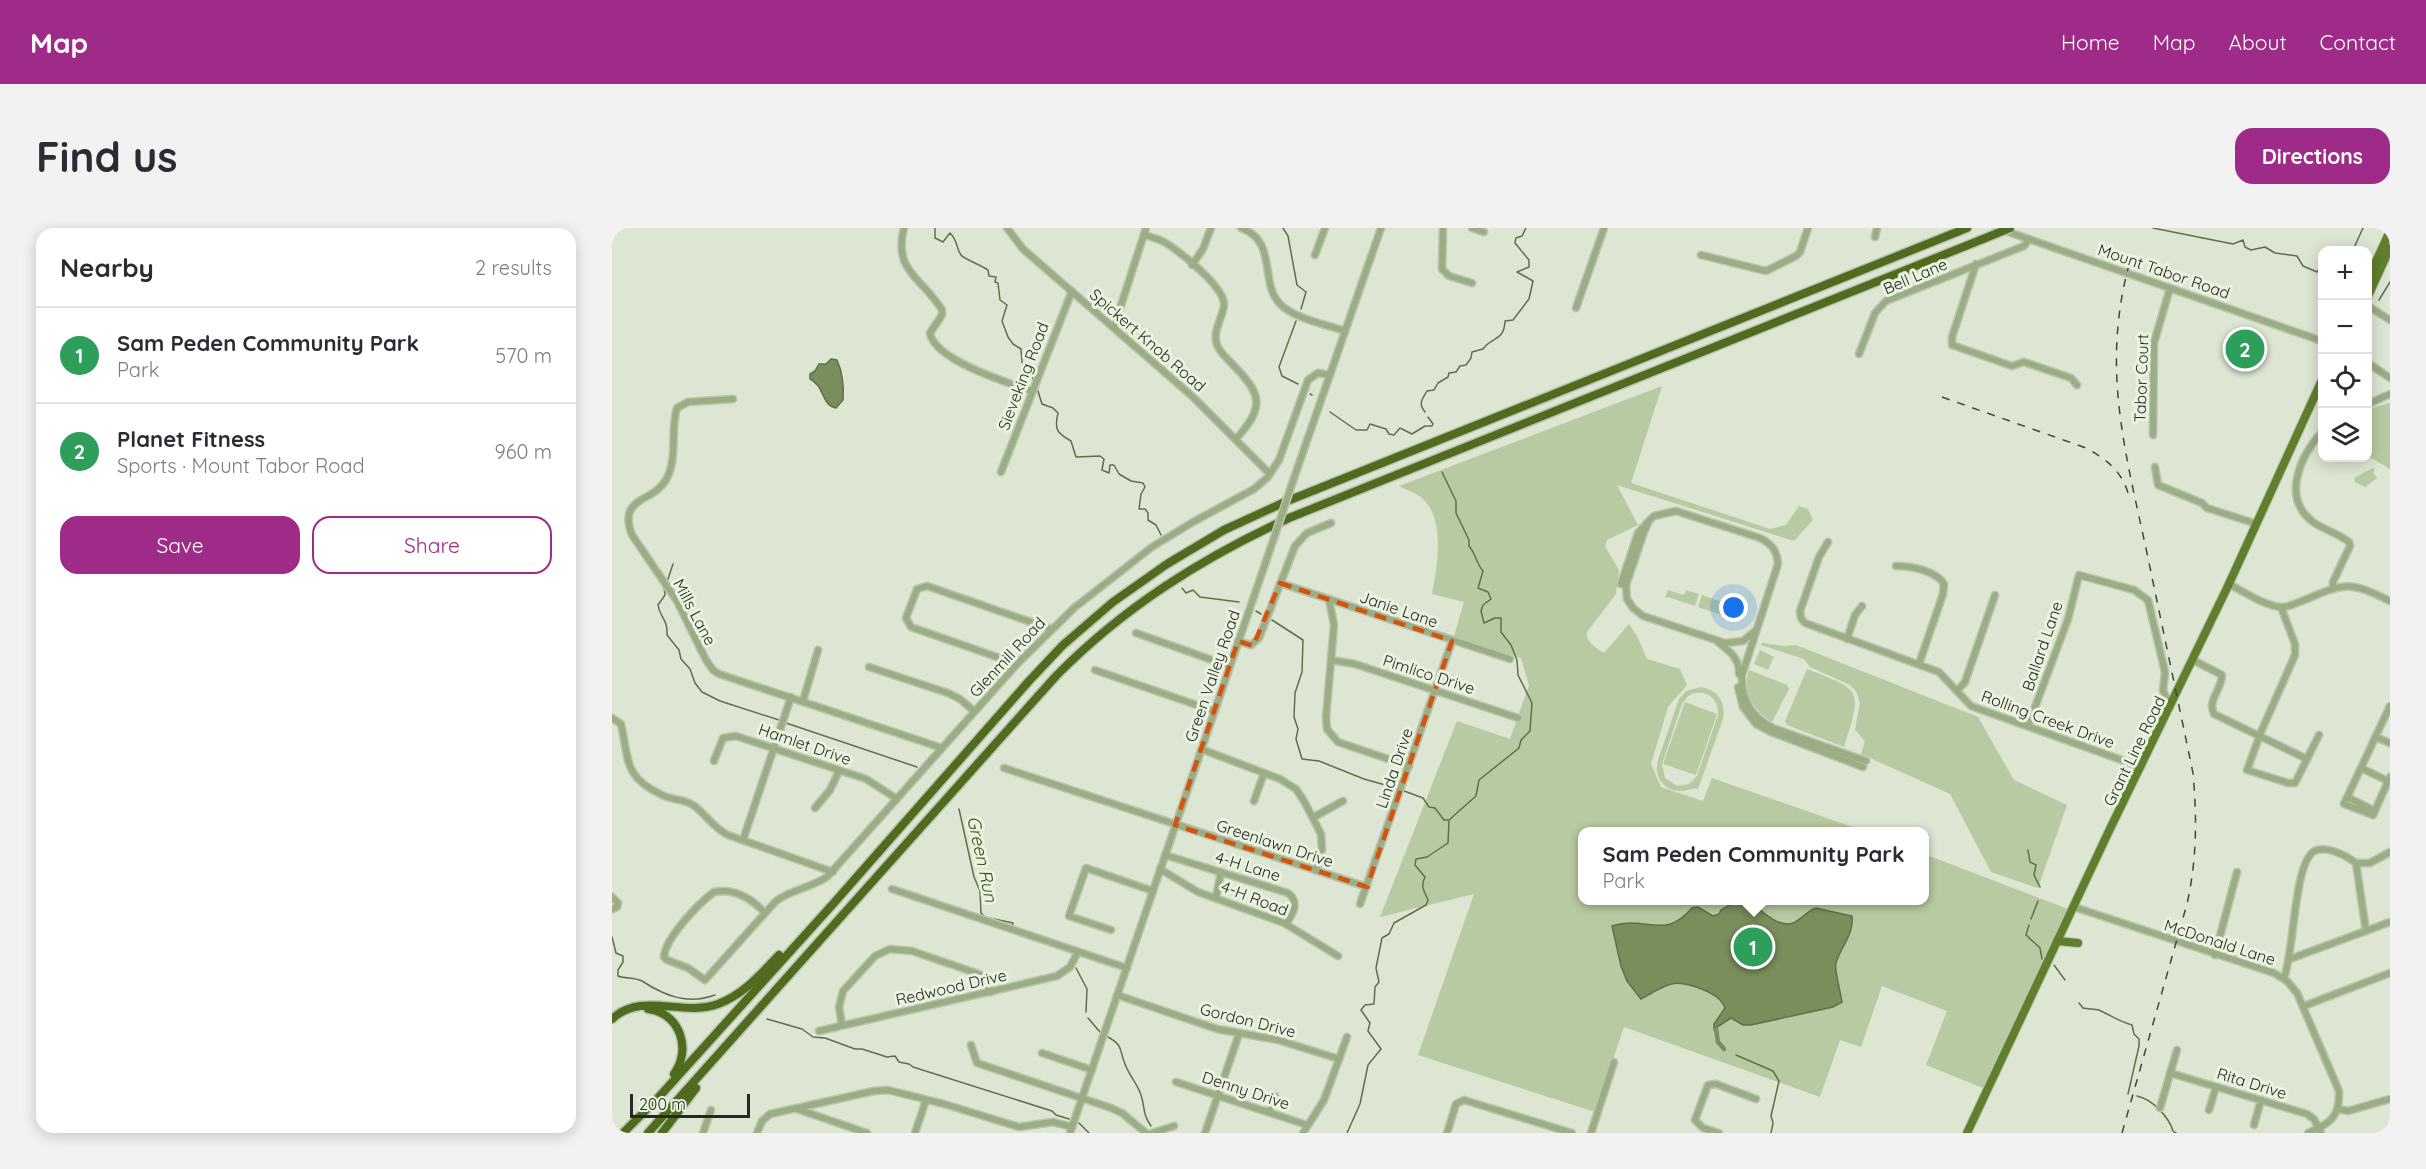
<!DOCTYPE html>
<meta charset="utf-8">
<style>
:root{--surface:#fff;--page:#f2f2f3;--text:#2b2b33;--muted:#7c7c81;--line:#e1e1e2;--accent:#9e2b87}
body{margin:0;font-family:Quicksand,sans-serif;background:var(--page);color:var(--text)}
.controls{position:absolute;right:18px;top:18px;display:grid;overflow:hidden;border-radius:12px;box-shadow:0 3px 15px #0003}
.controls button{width:54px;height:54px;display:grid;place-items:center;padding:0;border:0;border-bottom:2px solid var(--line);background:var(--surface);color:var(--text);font:30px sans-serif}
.scale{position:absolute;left:18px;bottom:15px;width:120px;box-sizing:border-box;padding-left:6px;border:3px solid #252922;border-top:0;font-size:16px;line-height:21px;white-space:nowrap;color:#252922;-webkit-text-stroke:4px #eaf3e0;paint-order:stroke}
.you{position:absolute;left:1122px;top:380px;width:21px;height:21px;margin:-15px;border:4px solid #fff;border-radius:50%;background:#1a73e8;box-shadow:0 0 0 9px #1a73e833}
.badge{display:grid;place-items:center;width:39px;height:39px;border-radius:50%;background:var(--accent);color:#fff;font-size:20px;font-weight:700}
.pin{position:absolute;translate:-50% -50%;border:3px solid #fff;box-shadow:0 2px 6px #0006}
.popup{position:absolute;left:966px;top:599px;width:351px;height:78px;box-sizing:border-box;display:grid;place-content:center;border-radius:12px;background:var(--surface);filter:drop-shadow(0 2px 4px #0005);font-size:20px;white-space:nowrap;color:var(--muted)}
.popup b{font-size:22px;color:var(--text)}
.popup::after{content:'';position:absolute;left:50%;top:100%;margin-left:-12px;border:12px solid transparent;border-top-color:var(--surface)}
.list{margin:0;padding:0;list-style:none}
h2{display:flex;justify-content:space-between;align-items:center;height:78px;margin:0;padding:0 24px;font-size:26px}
h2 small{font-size:20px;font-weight:400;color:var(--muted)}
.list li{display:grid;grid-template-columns:39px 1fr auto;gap:18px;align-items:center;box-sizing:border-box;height:96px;padding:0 24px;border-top:2px solid var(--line)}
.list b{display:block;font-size:22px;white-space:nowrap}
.list p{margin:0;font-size:20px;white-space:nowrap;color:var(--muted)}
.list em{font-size:20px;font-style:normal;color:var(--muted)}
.actions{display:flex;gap:12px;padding:18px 24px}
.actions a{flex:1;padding:14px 0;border:2px solid var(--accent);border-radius:18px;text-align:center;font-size:21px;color:var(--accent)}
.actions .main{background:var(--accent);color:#fff}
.icon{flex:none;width:33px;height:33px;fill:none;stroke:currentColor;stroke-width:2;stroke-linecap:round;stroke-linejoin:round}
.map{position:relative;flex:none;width:1778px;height:905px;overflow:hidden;border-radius:18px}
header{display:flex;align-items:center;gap:36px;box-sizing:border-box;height:84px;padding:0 30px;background:var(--accent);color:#fff}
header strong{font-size:28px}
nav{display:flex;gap:33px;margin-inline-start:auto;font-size:21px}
.intro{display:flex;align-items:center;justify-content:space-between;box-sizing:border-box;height:144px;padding:0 36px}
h1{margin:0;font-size:42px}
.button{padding:15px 27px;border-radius:18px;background:var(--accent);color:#fff;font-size:21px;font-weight:700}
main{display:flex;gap:36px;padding:0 36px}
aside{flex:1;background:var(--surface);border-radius:18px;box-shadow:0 3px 15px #0003}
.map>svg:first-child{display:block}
.green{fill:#b8caa1;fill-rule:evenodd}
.water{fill:#798e5b;stroke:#60704a;stroke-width:1.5}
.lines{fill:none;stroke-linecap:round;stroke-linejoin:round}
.stream{stroke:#60704a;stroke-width:1.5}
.canal{stroke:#798e5b;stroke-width:4.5}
.minor-casing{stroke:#bcc3b3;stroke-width:9}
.major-casing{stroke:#bcc3b3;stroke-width:10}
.highway-casing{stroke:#bcc3b3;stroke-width:11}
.minor{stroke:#9bad83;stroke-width:6}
.major{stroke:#607f2c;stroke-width:8}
.highway{stroke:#4f6b1d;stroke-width:8}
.rail{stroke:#42463e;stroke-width:1.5;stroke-dasharray:8 8;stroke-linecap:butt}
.minor-bridge-casing{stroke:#bcc3b3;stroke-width:9;stroke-linecap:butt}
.highway-bridge-casing{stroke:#bcc3b3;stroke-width:11;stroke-linecap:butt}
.minor-bridge{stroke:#9bad83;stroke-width:6}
.highway-bridge{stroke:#4f6b1d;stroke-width:8}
.marked{fill:none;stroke:#d4540e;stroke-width:4.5;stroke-dasharray:12 8;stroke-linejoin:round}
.labels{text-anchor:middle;stroke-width:6;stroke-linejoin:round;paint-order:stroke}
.street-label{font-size:16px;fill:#252922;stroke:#eaf3e0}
.water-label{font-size:18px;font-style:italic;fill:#3b5017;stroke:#eaf3e0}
</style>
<header>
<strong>Map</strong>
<nav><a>Home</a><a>Map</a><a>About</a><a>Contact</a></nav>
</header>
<div class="intro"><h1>Find us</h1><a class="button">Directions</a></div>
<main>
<aside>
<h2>Nearby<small>2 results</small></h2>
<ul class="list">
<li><span class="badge" style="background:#2e9e5b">1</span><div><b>Sam Peden Community Park</b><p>Park</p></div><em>570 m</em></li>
<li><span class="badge" style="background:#2e9e5b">2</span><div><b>Planet Fitness</b><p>Sports · Mount Tabor Road</p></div><em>960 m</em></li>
</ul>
<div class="actions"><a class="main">Save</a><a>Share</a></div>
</aside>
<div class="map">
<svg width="1778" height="905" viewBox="0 0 1778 905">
<rect width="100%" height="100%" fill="#dde5d3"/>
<g class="green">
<path d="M1050,158L1019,255L1158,301L1174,297L1187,278L1196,281L1201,292L1182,313L1005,257L1026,297L995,312L993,318L1007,342L1004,366L975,404C974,414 984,420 992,425L1017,396L1025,408L1035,431L1068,441L1075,457L1056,479L1039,536L1049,559L1091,573L1100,550L1252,603L970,604V672H1312V626L1456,681L1376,862L1314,837L1335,783L1270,758L1249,819L1228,812L1208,869L1012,799L983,884L806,827L862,666L768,689L845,493L898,511L917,457L909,430L842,408L852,374L820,366C825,339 834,293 811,271C805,265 794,262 787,258Z"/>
<polygon points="1778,175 1778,241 1756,228 1756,181"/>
<polygon points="1761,240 1763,241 1761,244 1765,250 1753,259 1743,254 1742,250"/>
<polygon points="1056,362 1072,367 1074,362 1087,366 1083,378 1056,369 1053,371"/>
<polygon points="1090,367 1122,378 1119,386 1112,388 1086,379"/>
<polygon points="1150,415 1173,418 1184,417 1366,489 1402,552 1455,577 1426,660 1379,644 1338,566 1249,526 1253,513 1243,502 1248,475 1244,463 1238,457 1198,439 1192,431 1149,417"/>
<polygon points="1148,422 1162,429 1156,442 1142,436"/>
<path d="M1195,441C1251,463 1250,461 1232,519L1175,497L1173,493Z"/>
<path d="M1137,442L1175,457L1177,461L1160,494C1142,483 1130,464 1137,442Z"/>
<path d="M1089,459C1106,462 1114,474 1111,491L1086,561C1079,559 1075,564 1067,563C1050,562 1042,547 1046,532L1067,471L1074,463ZM1082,465C1097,463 1107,471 1106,487L1085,548L1077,556L1065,558L1053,550L1050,536L1070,476L1076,468Z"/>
<polygon points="1073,474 1105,486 1084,547 1051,536"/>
</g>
<g class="water">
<path d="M219,131L225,132C231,145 232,158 231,172L224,180C209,177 213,158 198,151V146L203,143L207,136H214Z"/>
<path d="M1124,673L1147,680C1151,686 1156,688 1162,692C1184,704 1188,686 1204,680L1240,688C1242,707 1229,718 1224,735C1222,742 1229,765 1230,774L1221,779L1139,797H1131L1119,790L1102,801V796L1113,780C1109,770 1101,766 1092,762C1061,749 1056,756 1029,771L1015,753L1009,738L1000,698C1034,687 1052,713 1080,680L1086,679L1101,688L1107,686L1109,682Z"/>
</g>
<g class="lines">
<g class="stream">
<path d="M323,0V10L331,14L338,5C347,14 343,19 349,27C352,31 369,37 376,42L377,48L384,49L383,54L386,55L388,72L395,77L390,93L396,109L401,116L409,121L410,134L421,151"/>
<polyline points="671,0 676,8 685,57 694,64 689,81"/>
<polyline points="1541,0 1621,16 1631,12 1633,19 1639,22 1653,19 1663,25 1685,28 1691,38 1705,44 1708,39 1710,40"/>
<polyline points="1741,22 1751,0"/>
<polyline points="1767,72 1778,54"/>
<polyline points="684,93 667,139 670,148 686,156"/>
<path d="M425,160L430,176L441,180L446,185C442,202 445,205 459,213L464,229L488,228L492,231L490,242L497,245L498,237H502L507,246L519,253L531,255L533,259L529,266L527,281H533L536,285V292L544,297L549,307"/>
<polyline points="698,166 700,167"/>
<polyline points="718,184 744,202 755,202 758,196 774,201 777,206 782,207 788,200 800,206 813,198 820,198 821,196 816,189"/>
<path d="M813,184C806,175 810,172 815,163L822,162L826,155L836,149L837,145L844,144L848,138L854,137L859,130L860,124L871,121C880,108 892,114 893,93L901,92L917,71L921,53L905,44L917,39V32L903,15L904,10L910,8L914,0"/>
<polyline points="55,354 61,336"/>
<path d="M52,359L53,367L46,377C48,390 56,391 55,407L67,422L69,431L78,441L83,455L90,464L108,473L167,492"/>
<polyline points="570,360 574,365 581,362 588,369 627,374"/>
<polyline points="644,383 649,386"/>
<polyline points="660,392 691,412 690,444 683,465 682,489 686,501 684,511 690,531 707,533 752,551 784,560"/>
<polyline points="174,495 305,539"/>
<polyline points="792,563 811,570 817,579 823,580 832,592 836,592"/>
<polyline points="347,581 362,649 368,663 369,685 373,689 401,695 400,699"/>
<polyline points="1416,622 1418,634 1424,637 1422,647 1428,659"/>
<polyline points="1419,691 1426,673"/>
<polyline points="1417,697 1414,707 1428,720 1430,731"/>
<path d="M0,709L4,725L11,728V734L6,742V748C14,751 22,749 30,753C53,768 76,777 103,767"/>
<polyline points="1442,737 1453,752"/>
<polyline points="464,740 475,761 474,784"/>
<path d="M1467,775L1471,780C1476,781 1482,781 1487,782C1498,787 1508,794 1520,797L1522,806L1527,811V818L1516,866"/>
<polyline points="476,790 488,804"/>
<polyline points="155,791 190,801 201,809 213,810 243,821 250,821 275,829 283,828 287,834 297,836 301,839 440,883 444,887 457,891"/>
<path d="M496,809C512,818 507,822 513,836C516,845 523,853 527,862C534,877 529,884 539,898"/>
<polyline points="1124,827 1161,843 1167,853 1159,888 1161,895 1159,905"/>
<path d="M1525,868C1540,871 1557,889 1561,903L1564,905"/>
<polyline points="467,895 477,905"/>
<path d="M735,905L748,876L756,837L769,821L756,803L758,795L749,782L753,777L762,776L763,759L767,754L764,740L770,710L777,706L782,695L814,677L816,672C812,662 808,659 813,649L803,637L804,631L815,629L836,615L837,592L864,568L867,552L907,520L909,512L918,503L920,475L906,447L905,432L899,417L889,404V390H883L872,395L869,383L871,377L879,371L876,364L866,360L871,343C864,335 864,326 857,318V312L844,285V273L830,244"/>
</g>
<polyline class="canal" points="1104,801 1106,814 1112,821"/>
<defs>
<g id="minor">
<path d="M292,0C281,44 310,49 330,82V87L318,105C322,132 396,155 420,163"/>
<polyline points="395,0 411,21 580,168 658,246"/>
<path d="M629,0C666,13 647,54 668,76C683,91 713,96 733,103"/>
<polyline points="831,0 830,41 837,48 860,55"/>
<polyline points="860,0 872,4"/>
<polyline points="1385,0 1710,113"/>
<path d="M532,7C540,9 547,11 554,15C568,24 613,59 612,77C611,90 600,102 605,117C608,125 616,131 622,138C651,167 652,180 624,211"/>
<polyline points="1263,9 1265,0"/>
<polyline points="703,27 713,0"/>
<polyline points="1089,27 1154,43 1184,28 1188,24 1196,0"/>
<polyline points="1364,36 1340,109 1340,117 1400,138 1412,134 1459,150 1465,157"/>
<polyline points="580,37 591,21 599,0"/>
<polyline points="1756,78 1778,92"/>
<polyline points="964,80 992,0"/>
<polyline points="502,99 534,0"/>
<polyline points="1247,126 1263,85 1274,73 1412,18 1417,11"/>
<polyline points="1756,135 1778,150"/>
<path d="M121,171L76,174L65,180C58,202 66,228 55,250C42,276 5,267 20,307L65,373L94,432L101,442L107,446L330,520"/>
<polyline points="1756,176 1778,166"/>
<path d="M1710,204C1688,228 1669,270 1701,294C1712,302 1726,305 1737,314L1738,318L1721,354V360"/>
<polyline points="1541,207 1542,115 1558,60"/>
<polyline points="1543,239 1546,257 1590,275 1595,280 1645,296"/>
<polyline points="389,244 460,63"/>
<polyline points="682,250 769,0"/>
<polyline points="1216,314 1207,329 1188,383 1189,390 1193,395 1327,444 1359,478 1529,539"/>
<path d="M1284,338C1300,338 1324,343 1332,356L1331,366L1307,436"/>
<polyline points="668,355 898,431"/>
<path d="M1617,356C1632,364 1651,377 1668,379C1677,380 1686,374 1695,371C1734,354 1739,354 1778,373"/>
<polyline points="1014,357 1009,356 1026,305 1035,295"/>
<polyline points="717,371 722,397 714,489 715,501 726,514 797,538"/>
<polyline points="1669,379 1683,416 1683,427 1649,504 1635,542 1676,555 1683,555 1707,507"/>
<path d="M1143,403L1131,413L1113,415L1031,388L1021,380L1015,371L1014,357L1032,304L1037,293L1042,288L1064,283L1148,310C1160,316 1165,323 1166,336L1130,447C1129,472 1139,489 1161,500L1254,533"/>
<polyline points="524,405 617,438"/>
<polyline points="1235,411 1243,387 1250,378"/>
<polyline points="626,413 639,417 647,410 683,318 695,305 719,295"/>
<path d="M1106,414C1117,423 1128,430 1127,446"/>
<polyline points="719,432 743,436 906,490"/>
<path d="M1581,432L1610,447C1610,461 1595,472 1602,486L1695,531"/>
<polyline points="405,436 299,399 294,390 305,361 315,358 439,401"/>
<polyline points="257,439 336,465 348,471 362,483"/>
<polyline points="483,442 602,483"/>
<polyline points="1126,459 1131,479 1144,496 1159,504 1251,539"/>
<polyline points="1345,463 1353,454 1383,367"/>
<polyline points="191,473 206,422"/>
<path d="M0,490L9,496C17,531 11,549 50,567C59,572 72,571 81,577C94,586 101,600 116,607L221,644"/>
<polyline points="1416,498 1456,391 1467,347 1522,362 1536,372 1553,444 1551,463 1558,477"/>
<polyline points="1763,509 1778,515"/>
<polyline points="589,521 668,551 684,561 692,573 709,606 710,621 704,642"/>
<polyline points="102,533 111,510 124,508 254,551 285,571"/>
<polyline points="392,540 755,659"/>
<polyline points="1749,540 1776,553"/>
<polyline points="1735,569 1757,580 1761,587 1732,576 1778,478"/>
<polyline points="642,573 652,545"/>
<polyline points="203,580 218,562 227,543"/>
<polyline points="1761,587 1778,549"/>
<polyline points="702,589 731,573"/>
<polyline points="131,612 179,469"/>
<path d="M553,627L676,665C688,674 681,686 674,696"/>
<polyline points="1744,635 1758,635 1778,624"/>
<polyline points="548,641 586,664 672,695 726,728"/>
<polyline points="280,661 515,740"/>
<polyline points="0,669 6,675 5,679 0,681"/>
<polyline points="604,669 609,644"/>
<polyline points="748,676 840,413"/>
<path d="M1462,679L1662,745L1675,753L1685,765L1727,863C1728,890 1718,895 1696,905"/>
<path d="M153,685C139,670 122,660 102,664C87,675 53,710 52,729L55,732L76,740L93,752L164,673C180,661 200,660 216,648L405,436L462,380L540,319L581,294L642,261L655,250L667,232L696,152L706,145L718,147"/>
<polyline points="499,702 457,688 474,640 541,663"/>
<polyline points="1603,727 1625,644"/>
<polyline points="1678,731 1778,694"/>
<path d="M1672,750C1682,724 1682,638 1701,624C1713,616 1735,628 1744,635L1754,703"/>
<polyline points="505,767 605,801 666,812 727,831"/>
<polyline points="1692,778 1778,745"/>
<polyline points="230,797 227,779 231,763 263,728 278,721 300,723 367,746 379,764"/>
<polyline points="207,803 445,748 458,739 466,724"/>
<polyline points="359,817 365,835 499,880 510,885 534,905"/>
<polyline points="430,825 480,842"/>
<polyline points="1558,845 1695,886 1702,891 1709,905"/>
<polyline points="564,854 695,897"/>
<polyline points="1548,880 1565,822"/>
<polyline points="185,881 255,905"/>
<polyline points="1726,881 1736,883 1778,871"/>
<polyline points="1597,882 1604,859"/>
<polyline points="657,884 663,868"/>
<polyline points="1642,897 1649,872"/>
<polyline points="91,905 99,882"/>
<polyline points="145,905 150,893 158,886 262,863 276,862 332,876 407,899 441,894 460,899"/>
<polyline points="303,905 314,872"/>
<polyline points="458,905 662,310"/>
<polyline points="540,905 562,898"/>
<polyline points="593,905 627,806"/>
<polyline points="691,905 712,872 735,809"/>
<polyline points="835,905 844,876 852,872 960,905"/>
<polyline points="979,905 1002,834"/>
<polyline points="1107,905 1091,900 1083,892 1096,857 1104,856 1144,871"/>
</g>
<g id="major">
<polyline points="1756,51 1778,3"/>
<polyline points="1756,68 1778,20"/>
<polyline points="1445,713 1466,715"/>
<polyline points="1355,905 1496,605 1616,358 1710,152"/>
</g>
<g id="highway">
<path d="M36,781C68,785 80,821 62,846"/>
<path d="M0,791C30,763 70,789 106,776C131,767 149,746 167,727"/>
<polyline points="11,905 46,870 221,676 417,453 451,417 501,374 555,336 612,302 673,274 1355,0"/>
<path d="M36,905L444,448C512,379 590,330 677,290L1371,11"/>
<polyline points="50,905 84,860"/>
</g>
</defs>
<use href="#minor" class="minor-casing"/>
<use href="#major" class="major-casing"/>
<use href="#highway" class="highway-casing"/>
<use href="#minor" class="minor"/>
<use href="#major" class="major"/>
<use href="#highway" class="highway"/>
<g class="rail">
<path d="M1330,169L1474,220C1494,231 1509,242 1516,265"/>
<path d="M1510,905L1575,676C1585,631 1585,590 1581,545C1566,473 1551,402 1536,330C1514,225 1488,141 1518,33"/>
</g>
<defs>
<polyline id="minor-bridge" points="662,310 682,250"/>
<polyline id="highway-bridge" points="1371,11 1398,0"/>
</defs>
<use href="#minor-bridge" class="minor-bridge-casing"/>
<use href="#highway-bridge" class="highway-bridge-casing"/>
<use href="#minor-bridge" class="minor-bridge"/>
<use href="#highway-bridge" class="highway-bridge"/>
</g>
<path class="marked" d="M668,355L840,413L755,659L563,597L626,413L641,418Z"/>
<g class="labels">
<g class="street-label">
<text transform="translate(1552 43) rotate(19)" y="6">Mount Tabor Road</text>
<text transform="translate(1303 48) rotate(-23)" y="6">Bell Lane</text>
<text transform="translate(536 112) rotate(41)" y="6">Spickert Knob Road</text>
<text transform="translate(411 148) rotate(-69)" y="6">Sieveking Road</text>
<text transform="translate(1529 150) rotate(-88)" y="6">Tabor Court</text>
<text transform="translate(787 381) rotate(19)" y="6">Janie Lane</text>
<text transform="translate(83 384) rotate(62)" y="6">Mills Lane</text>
<text transform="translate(1430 418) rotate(-71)" y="6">Ballard Lane</text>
<text transform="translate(395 429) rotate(-47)" y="6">Glenmill Road</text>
<text transform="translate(817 446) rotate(18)" y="6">Pimlico Drive</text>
<text transform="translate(600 448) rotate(-71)" y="6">Green Valley Road</text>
<text transform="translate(1436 491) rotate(20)" y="6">Rolling Creek Drive</text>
<text transform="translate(193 516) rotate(19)" y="6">Hamlet Drive</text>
<text transform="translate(1522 523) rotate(-64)" y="6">Grant Line Road</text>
<text transform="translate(782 540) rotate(-71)" y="6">Linda Drive</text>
<text transform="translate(663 615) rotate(18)" y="6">Greenlawn Drive</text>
<text transform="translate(636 638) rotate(17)" y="6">4-H Lane</text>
<text transform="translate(643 670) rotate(21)" y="6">4-H Road</text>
<text transform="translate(1608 714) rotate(18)" y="6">McDonald Lane</text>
<text transform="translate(339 759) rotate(-13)" y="6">Redwood Drive</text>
<text transform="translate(636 792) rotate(14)" y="6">Gordon Drive</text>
<text transform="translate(1640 855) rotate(17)" y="6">Rita Drive</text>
<text transform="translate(634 862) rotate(18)" y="6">Denny Drive</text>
</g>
<g class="water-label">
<text transform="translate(370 631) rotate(78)" y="6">Green Run</text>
</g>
</g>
</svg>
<div class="controls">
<button>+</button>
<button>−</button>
<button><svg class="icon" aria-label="locate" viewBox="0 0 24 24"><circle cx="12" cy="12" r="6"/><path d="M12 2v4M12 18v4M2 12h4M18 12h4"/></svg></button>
<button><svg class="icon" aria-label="layers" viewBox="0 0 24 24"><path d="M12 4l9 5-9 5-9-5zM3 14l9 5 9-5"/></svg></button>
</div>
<div class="scale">200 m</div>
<div class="you"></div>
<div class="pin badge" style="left:1141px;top:719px;background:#2e9e5b">1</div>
<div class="popup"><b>Sam Peden Community Park</b>Park</div>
<div class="pin badge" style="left:1633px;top:121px;background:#2e9e5b">2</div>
</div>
</main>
